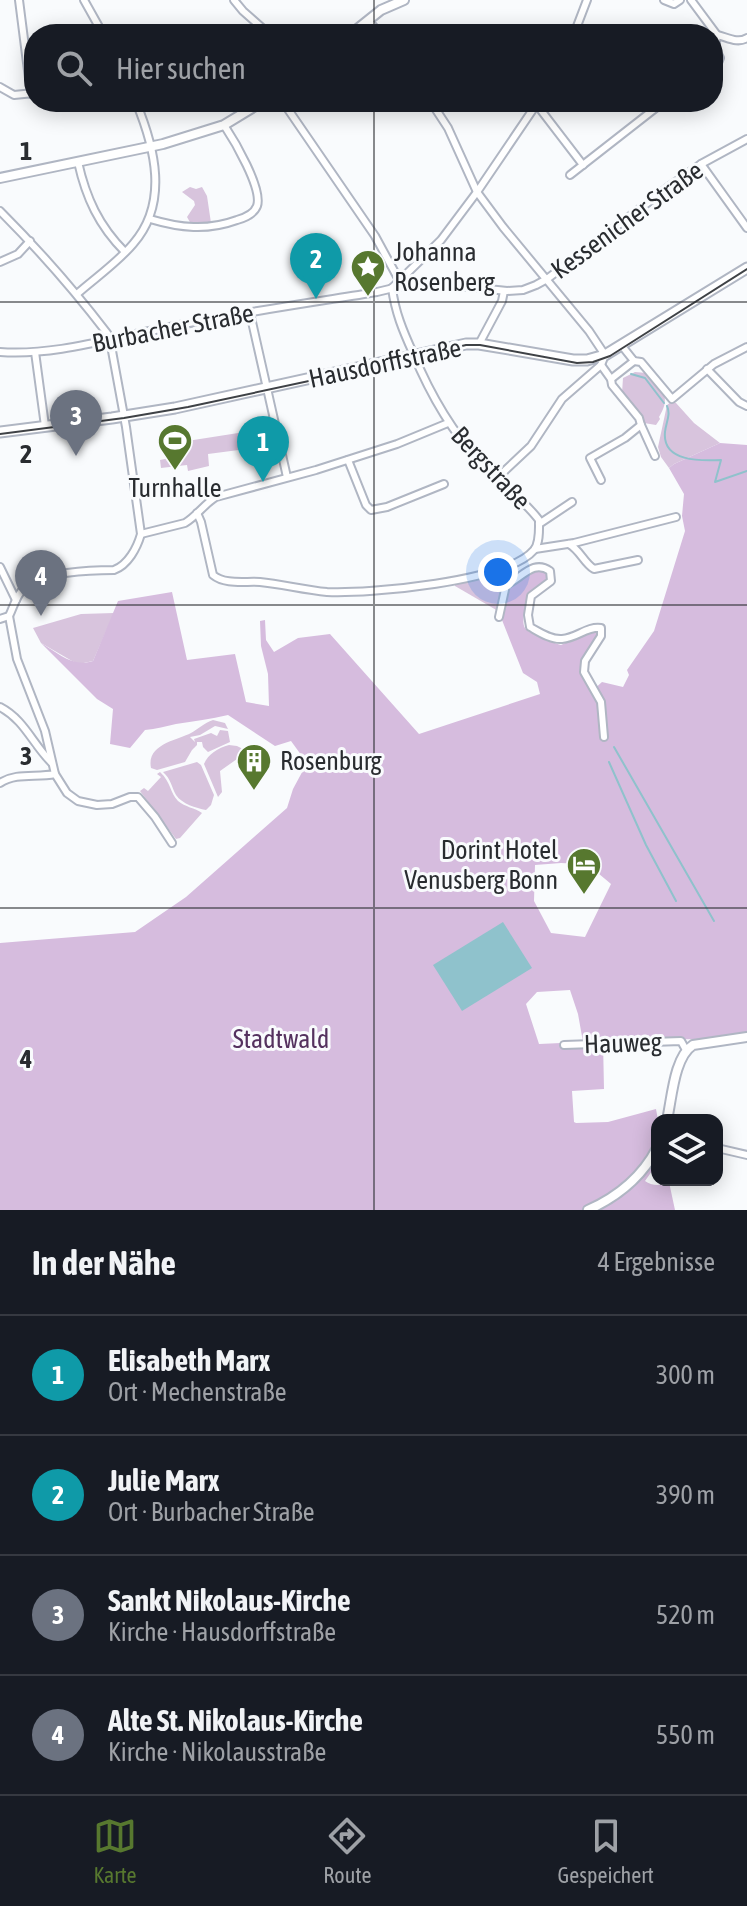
<!DOCTYPE html>
<html lang="de">
<meta charset="utf-8">
<style>
:root{--surface:#171b24;--page:#242831;--text:#f1f3f6;--muted:#9ea1a6;--line:#363941;--accent:#57782f}
body{margin:0;font-family:"Asap Condensed",sans-serif;background:var(--page);color:var(--text)}
.controls{position:absolute;right:24px;bottom:24px;display:grid;overflow:hidden;border-radius:16px;box-shadow:0 4px 20px #0003}
.controls button{width:72px;height:72px;display:grid;place-items:center;padding:0;border:0;border-bottom:2px solid var(--line);background:var(--surface);color:var(--text);font:40px sans-serif}
.you{position:absolute;left:498px;top:572px;width:28px;height:28px;margin:-20px;border:6px solid #fff;border-radius:50%;background:#1a73e8;box-shadow:0 0 0 12px #1a73e833}
.badge{display:grid;place-items:center;width:52px;height:52px;border-radius:50%;background:var(--accent);color:#fff;font-size:26px;font-weight:700}
.pin{position:absolute;translate:-50% -66px;filter:drop-shadow(0 2px 4px #0008)}
.pin::after{content:'';position:absolute;top:42px;width:28px;height:24px;background:inherit;clip-path:polygon(0 0,100% 0,50% 100%)}
.list{margin:0;padding:0;list-style:none}
h2{display:flex;justify-content:space-between;align-items:center;height:104px;margin:0;padding:0 32px;font-size:34px}
h2 small{font-size:26px;font-weight:400;color:var(--muted)}
.list li{display:grid;grid-template-columns:52px 1fr auto;gap:24px;align-items:center;box-sizing:border-box;height:120px;padding:0 32px;border-top:2px solid var(--line)}
.list b{display:block;font-size:30px;white-space:nowrap}
.list p{margin:0;font-size:26px;white-space:nowrap;color:var(--muted)}
.list em{font-size:26px;font-style:normal;color:var(--muted)}
.icon{flex:none;width:44px;height:44px;fill:none;stroke:currentColor;stroke-width:2;stroke-linecap:round;stroke-linejoin:round}
.map{position:relative;flex:none;width:747px;height:1210px;overflow:hidden}
.search{position:absolute;background:var(--surface);box-shadow:0 4px 20px #0003;left:24px;right:24px;top:24px;height:88px;display:flex;align-items:center;gap:20px;box-sizing:border-box;padding:0 28px;border-radius:32px;color:var(--muted);font-size:30px}
.sheet{height:584px;background:var(--surface)}
nav{display:flex;justify-content:space-around;align-items:center;box-sizing:border-box;height:112px;border-top:2px solid var(--line);background:var(--surface);font-size:22px;color:var(--muted)}
nav a{display:grid;justify-items:center;gap:4px}
nav .on{color:var(--accent)}
.map>svg:first-child{display:block}
.green{fill:#d8c4dd}
.forest{fill:#d6bcde;fill-rule:evenodd}
.water{fill:#8fc2cc}
.lines{fill:none;stroke-linecap:round;stroke-linejoin:round}
.stream{stroke:#8fc2cc;stroke-width:2}
.minor-casing{stroke:#b0b6c3;stroke-width:10}
.tertiary-casing{stroke:#b0b6c3;stroke-width:12}
.secondary-casing{stroke:#b0b6c3;stroke-width:13}
.minor{stroke:#fff;stroke-width:6}
.tertiary{stroke:#fff;stroke-width:8}
.secondary{stroke:#fff;stroke-width:9}
.tram{stroke:#3f4246;stroke-width:2}
.grid{fill:none;stroke:#292c30;stroke-width:2;stroke-opacity:0.55}
.labels{text-anchor:middle;stroke-width:6;stroke-linejoin:round;paint-order:stroke}
.street-label{font-size:26px;fill:#292c30;stroke:#f9fbfd}
.poi-label{font-size:26px;fill:#292c30;stroke:#f9fbfd;text-anchor:start}
.park-label{font-size:26px;fill:#55325f;stroke:#f9fbfd}
.grid-label{font-size:26px;text-anchor:middle;font-weight:bold;fill:#292c30;stroke:#f9fbfd;stroke-width:6;stroke-linejoin:round;paint-order:stroke}
</style>
<div class="map">
<svg width="747" height="1210" viewBox="0 0 747 1210">
<rect width="100%" height="100%" fill="#f9fbfd"/>
<g class="green">
<polygon points="190,187 196,189 202,187 207,196 211,223 191,224 187,217 195,205 194,201 182,192"/>
<path d="M635,372L647,373C662,390 672,396 659,417L660,419L656,425L644,423L622,393L623,378Z"/>
<polygon points="671,402 676,403 694,423 720,443 674,464 669,468 661,457 658,447 667,405"/>
<polygon points="251,431 254,448 208,454 209,466 188,471 187,465 161,468 160,460 170,458 168,444"/>
<path d="M491,577C500,589 503,596 498,611L455,586V583Z"/>
<polygon points="114,613 93,661 79,664 72,661 41,643 33,628 81,614"/>
<path d="M213,720L225,723L228,729L215,726L200,735L190,737L195,742L194,739L211,733L217,736L220,730L228,731L230,742L208,752L203,747L202,742H197V745L192,750L185,762L157,770L151,768C146,744 178,740 191,733C198,729 204,723 213,720Z"/>
<path d="M229,745L237,746L251,753L240,761L237,759L220,771L222,792L218,797L204,764C208,754 218,748 229,745Z"/>
<path d="M197,762L201,765L214,795L211,805L206,810C196,808 182,804 176,795C171,786 171,779 163,772Z"/>
<path d="M160,772C171,782 170,793 178,801C185,807 195,808 202,813L180,838L176,839L140,791L144,788L148,791L161,777L157,774Z"/>
</g>
<path class="forest" d="M720,443L747,445V1032L698,1039L603,1041L604,1089L572,1091L574,1122L576,1123L608,1122L656,1109L658,1120L657,1168L652,1171L645,1181C652,1186 661,1186 669,1182L675,1210H0V943L135,932L186,897L287,808L293,789L307,763L291,741L275,746L228,715C211,719 194,721 176,724C166,726 156,729 145,730L130,748L110,744L113,709L97,699L41,643C58,653 73,668 93,661L118,601L172,592L187,660L235,654L246,702L269,706L268,674L261,646L260,621L265,620L266,640L274,652L298,638L330,634L419,734L540,694L537,682L523,673L500,615L510,589L530,573L539,569L546,572C548,586 539,582 532,591C527,596 526,602 525,609C524,614 522,624 525,628C531,635 552,642 561,645L590,631H596V636L583,663L581,675L592,691L602,682L623,687L629,675L627,670L654,631L685,531L682,516L684,494L669,468L674,464ZM561,863C589,864 590,866 611,884L585,937L551,933L534,901L535,865ZM570,990L578,1014L583,1042L539,1044L526,1004L537,992Z"/>
<polygon class="water" points="503,922 532,968 462,1011 433,965"/>
<g class="lines">
<g class="stream">
<polyline points="631,374 645,378 664,403"/>
<path d="M667,406C671,415 666,422 665,432C662,462 701,461 721,460L715,482L747,471"/>
<polyline points="614,747 714,921"/>
<polyline points="609,762 646,845 676,901"/>
</g>
<defs>
<g id="minor">
<polyline points="19,0 31,94"/>
<polyline points="84,0 103,34"/>
<polyline points="234,0 243,11 269,34"/>
<polyline points="664,0 674,4 680,0"/>
<polyline points="691,0 717,35"/>
<polyline points="368,20 380,34"/>
<polyline points="574,34 587,0"/>
<path d="M713,67L718,63L720,58L715,48L717,35C727,37 737,44 747,38"/>
<polyline points="0,87 14,95 34,93"/>
<polyline points="283,102 375,236 399,280"/>
<polyline points="431,102 448,128 477,192 503,227 589,331 605,355 601,365 562,399 531,446 497,478"/>
<polyline points="673,102 678,102"/>
<polyline points="537,105 583,165"/>
<path d="M78,162C86,198 99,226 125,252"/>
<polyline points="701,164 747,228"/>
<polyline points="570,175 657,107 659,102"/>
<path d="M0,211C39,250 74,290 107,333L110,340L126,427L141,534C137,548 128,565 114,570C91,570 42,572 25,587C16,595 14,606 9,616L0,619"/>
<path d="M150,219C180,228 207,231 237,220C244,218 254,214 257,206C263,189 234,140 224,125"/>
<polyline points="0,262 18,254 30,241"/>
<polyline points="392,288 441,240 477,192 538,102"/>
<path d="M77,294C95,278 117,263 133,244C169,203 155,148 136,102"/>
<polyline points="250,313 287,477"/>
<polyline points="479,344 502,301 504,291"/>
<polyline points="622,346 634,361 641,362 672,399 714,364 747,347"/>
<path d="M0,352C57,356 114,337 170,327C238,313 308,303 377,292L402,286L426,284L450,285L507,291L523,290L536,285L547,279L671,185L701,164L747,139"/>
<polyline points="35,352 45,426"/>
<polyline points="601,365 611,379 612,385 639,418 641,425 625,438 590,458 601,480"/>
<polyline points="707,369 739,402 747,406"/>
<polyline points="611,379 634,361"/>
<polyline points="641,425 655,456"/>
<polyline points="348,460 366,505 371,510 387,507 444,484"/>
<path d="M197,513L201,522L213,575C225,585 245,581 260,582C282,584 304,590 327,592C368,594 507,582 534,550C540,543 539,529 539,520C523,499 500,482 481,463C451,431 430,394 413,353C403,331 395,312 392,288"/>
<polyline points="539,524 572,502"/>
<path d="M141,534L185,523C197,516 204,504 216,497L316,470L397,444L448,423"/>
<path d="M569,544C580,550 584,563 594,569L638,560"/>
<polyline points="535,549 574,543 676,517"/>
<polyline points="0,567 16,600"/>
<polyline points="496,571 502,582 506,585 499,617"/>
<path d="M506,585C522,578 533,559 550,571L551,581L531,596L528,615L530,627C539,632 551,640 562,639C577,638 587,626 601,628V636L585,661L584,672L601,702L604,737"/>
<polyline points="9,616 17,659 45,731 55,774 67,793 78,801 97,805 112,804 130,797 138,797 155,817 172,843"/>
<path d="M0,707C25,720 33,745 52,763"/>
<path d="M0,783C17,772 36,778 55,774"/>
<polyline points="564,1045 681,1041 686,1050"/>
<polyline points="717,1148 747,1155"/>
</g>
<g id="tertiary">
<polyline points="351,34 381,10 404,0"/>
<polyline points="0,178 163,144 224,125 262,102"/>
<path d="M667,1120C672,1098 674,1057 693,1045L747,1037"/>
<path d="M588,1210C617,1197 642,1177 657,1148"/>
</g>
<polyline id="secondary" points="0,432 112,418 175,408 466,344 479,344 573,360 587,360 605,355 747,268"/>
</defs>
<use href="#minor" class="minor-casing"/>
<use href="#tertiary" class="tertiary-casing"/>
<use href="#secondary" class="secondary-casing"/>
<use href="#minor" class="minor"/>
<use href="#tertiary" class="tertiary"/>
<use href="#secondary" class="secondary"/>
<polyline class="tram" points="0,434 124,418 188,407 365,369 466,345 480,345 577,363 593,362 610,356 747,269"/>
</g>
<path class="grid" d="M374,0V34M374,102V1210M0,302H747M0,605H747M0,908H747"/>
<defs>
<symbol id="sight-pin" viewBox="-11 -11 22 30"><path d="M0 17L-7.5 6A9.5 9.5 0 1 1 7.5 6Z" fill="#57782f" stroke="#f9fbfd"/><path d="M0-6L1.8-2.2L6-1.7L2.9 1.2L3.7 5.4L0 3.3L-3.7 5.4L-2.9 1.2L-6-1.7L-1.8-2.2Z" fill="#fff"/></symbol>
<symbol id="stadium-pin" viewBox="-11 -11 22 30"><path d="M0 17L-7.5 6A9.5 9.5 0 1 1 7.5 6Z" fill="#57782f" stroke="#f9fbfd"/><path d="M0-5a6.5 5 0 1 0 0 10a6.5 5 0 1 0 0-10ZM-3.5-1.8h7v3.6h-7Z" fill="#fff"/></symbol>
<symbol id="building-pin" viewBox="-11 -11 22 30"><path d="M0 17L-7.5 6A9.5 9.5 0 1 1 7.5 6Z" fill="#57782f" stroke="#f9fbfd"/><path d="M-4-6H4V6H1V3H-1V6H-4ZM-2.5-4.3h1.7v1.8h-1.7ZM.8-4.3h1.7v1.8H.8ZM-2.5-1h1.7V.8h-1.7ZM.8-1h1.7V.8H.8Z" fill="#fff"/></symbol>
<symbol id="hotel-pin" viewBox="-11 -11 22 30"><path d="M0 17L-7.5 6A9.5 9.5 0 1 1 7.5 6Z" fill="#57782f" stroke="#f9fbfd"/><path d="M-6-4.5h1.5V1H6V5H4.5V3h-9V5H-6ZM-4 0a1.8 1.8 0 1 1 3.6 0ZM.5 0V-2.5h3Q6-2.5 6 0Z" fill="#fff"/></symbol>
</defs>
<g fill-rule="evenodd">
<use href="#sight-pin" x="348" y="247" width="40" height="54"/>
<use href="#stadium-pin" x="155" y="421" width="40" height="54"/>
<use href="#building-pin" x="234" y="741" width="40" height="54"/>
<use href="#hotel-pin" x="564" y="845" width="40" height="54"/>
</g>
<g class="labels">
<g class="street-label">
<text transform="translate(627 220) rotate(-36)" y="9">Kessenicher Straße</text>
<text transform="translate(173 328) rotate(-11)" y="9">Burbacher Straße</text>
<text transform="translate(385 363) rotate(-12)" y="9">Hausdorffstraße</text>
<text transform="translate(491 468) rotate(47)" y="9">Bergstraße</text>
<text transform="translate(623 1043) rotate(-2)" y="9">Hauweg</text>
</g>
<g class="poi-label">
<text x="394" y="261">Johanna<tspan x="394" dy="30">Rosenberg</tspan></text>
<text x="175" y="497" text-anchor="middle">Turnhalle</text>
<text x="280" y="770">Rosenburg</text>
<text x="558" y="859" text-anchor="end">Dorint Hotel<tspan x="558" dy="30">Venusberg Bonn</tspan></text>
</g>
<g class="park-label">
<text x="281" y="1048">Stadtwald</text>
</g>
</g>
<g class="grid-label">
<text x="26" y="160">1</text>
<text x="26" y="463">2</text>
<text x="26" y="765">3</text>
<text x="26" y="1068">4</text>
</g>
</svg>
<div class="controls">
<button><svg class="icon" aria-label="layers" viewBox="0 0 24 24"><path d="M12 4l9 5-9 5-9-5zM3 14l9 5 9-5"/></svg></button>
</div>
<div class="you"></div>
<div class="pin badge" style="left:263px;top:482px;background:#0f9aa8">1</div>
<div class="pin badge" style="left:316px;top:299px;background:#0f9aa8">2</div>
<div class="pin badge" style="left:76px;top:456px;background:#6b7280">3</div>
<div class="pin badge" style="left:41px;top:616px;background:#6b7280">4</div>
<div class="search"><svg class="icon" aria-label="search" viewBox="0 0 24 24"><circle cx="10" cy="10" r="6"/><path d="M15 15l6 6"/></svg>Hier suchen</div>
</div>
<section class="sheet">
<h2>In der Nähe<small>4 Ergebnisse</small></h2>
<ul class="list">
<li><span class="badge" style="background:#0f9aa8">1</span><div><b>Elisabeth Marx</b><p>Ort · Mechenstraße</p></div><em>300 m</em></li>
<li><span class="badge" style="background:#0f9aa8">2</span><div><b>Julie Marx</b><p>Ort · Burbacher Straße</p></div><em>390 m</em></li>
<li><span class="badge" style="background:#6b7280">3</span><div><b>Sankt Nikolaus-Kirche</b><p>Kirche · Hausdorffstraße</p></div><em>520 m</em></li>
<li><span class="badge" style="background:#6b7280">4</span><div><b>Alte St. Nikolaus-Kirche</b><p>Kirche · Nikolausstraße</p></div><em>550 m</em></li>
</ul>
</section>
<nav>
<a class="on"><svg class="icon" aria-label="map" viewBox="0 0 24 24"><path d="M3 6l6-2 6 2 6-2v14l-6 2-6-2-6 2zM9 4v14M15 6v14"/></svg>Karte</a>
<a><svg class="icon" aria-label="directions" viewBox="0 0 24 24"><path d="M12 3l9 9-9 9-9-9zM9 14v-3h6M13 9l2 2-2 2"/></svg>Route</a>
<a><svg class="icon" aria-label="saved" viewBox="0 0 24 24"><path d="M7 4h10v16l-5-4-5 4z"/></svg>Gespeichert</a>
</nav>
